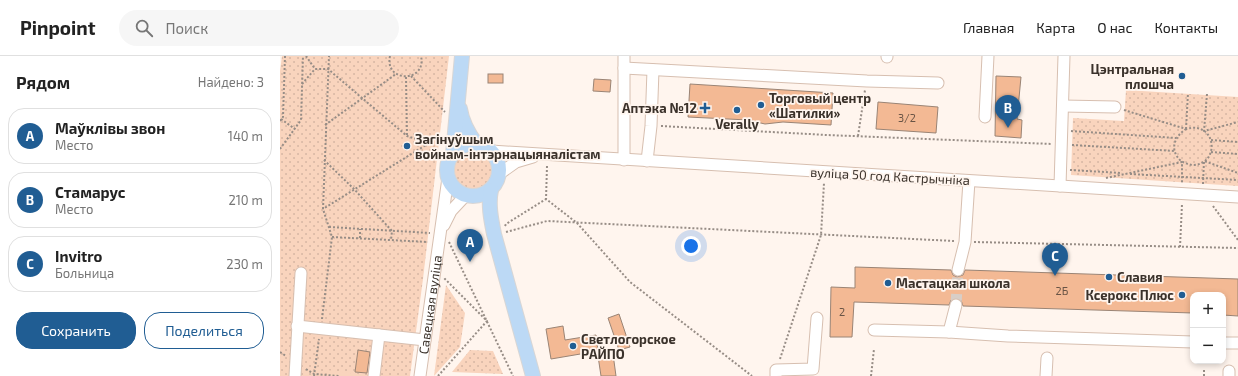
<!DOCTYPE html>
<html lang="ru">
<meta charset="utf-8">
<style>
:root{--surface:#fff;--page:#f6f6f6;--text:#222;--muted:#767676;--line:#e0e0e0;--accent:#205d93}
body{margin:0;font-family:"Exo 2",sans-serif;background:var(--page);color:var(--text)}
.controls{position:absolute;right:12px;bottom:12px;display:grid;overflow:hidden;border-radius:8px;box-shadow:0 2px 6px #0003}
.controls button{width:36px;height:36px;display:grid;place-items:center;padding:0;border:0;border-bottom:1px solid var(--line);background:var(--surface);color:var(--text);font:20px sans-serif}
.you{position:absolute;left:411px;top:190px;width:14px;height:14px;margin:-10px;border:3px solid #fff;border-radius:50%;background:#1a73e8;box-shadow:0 0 0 6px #1a73e833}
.badge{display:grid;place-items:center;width:26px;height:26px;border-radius:50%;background:var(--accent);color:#fff;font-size:13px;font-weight:700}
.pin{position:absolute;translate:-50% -33px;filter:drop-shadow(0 1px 2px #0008)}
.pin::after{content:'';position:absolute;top:21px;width:14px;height:12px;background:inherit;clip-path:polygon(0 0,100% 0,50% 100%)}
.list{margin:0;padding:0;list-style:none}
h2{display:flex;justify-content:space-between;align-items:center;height:52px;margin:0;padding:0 16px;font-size:17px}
h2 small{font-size:13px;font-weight:400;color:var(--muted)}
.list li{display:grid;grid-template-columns:26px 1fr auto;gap:12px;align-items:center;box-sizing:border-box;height:56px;margin:0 8px 8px;padding:0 8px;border:1px solid var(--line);border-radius:16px}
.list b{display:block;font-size:15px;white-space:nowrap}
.list p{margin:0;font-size:13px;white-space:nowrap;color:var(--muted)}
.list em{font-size:13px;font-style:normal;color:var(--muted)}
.actions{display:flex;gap:8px;padding:12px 16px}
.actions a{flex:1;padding:9px 0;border:1px solid var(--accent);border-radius:16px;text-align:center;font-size:14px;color:var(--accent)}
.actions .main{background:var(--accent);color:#fff}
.icon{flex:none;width:22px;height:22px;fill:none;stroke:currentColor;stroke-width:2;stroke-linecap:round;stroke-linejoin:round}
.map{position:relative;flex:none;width:958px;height:320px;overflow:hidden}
header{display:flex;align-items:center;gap:24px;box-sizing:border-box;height:56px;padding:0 20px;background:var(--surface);border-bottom:1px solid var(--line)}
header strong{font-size:19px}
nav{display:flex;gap:22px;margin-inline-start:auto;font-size:14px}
.search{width:280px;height:36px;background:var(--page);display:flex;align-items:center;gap:10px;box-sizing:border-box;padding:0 14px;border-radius:22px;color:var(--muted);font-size:15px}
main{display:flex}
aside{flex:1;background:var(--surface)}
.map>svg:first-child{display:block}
.green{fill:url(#green-dots)}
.pitch{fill:#f9d4bd}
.building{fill:#f3b994;stroke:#9a8475}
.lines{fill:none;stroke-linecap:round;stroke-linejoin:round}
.minor-tunnel{stroke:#d8cec7;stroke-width:11;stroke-dasharray:11 5.5;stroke-linecap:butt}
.minor-casing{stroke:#d7bfb0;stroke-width:13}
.major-casing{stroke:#d8d6d5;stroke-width:16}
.path{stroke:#978d86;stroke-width:2;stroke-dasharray:2 2;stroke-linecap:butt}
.minor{stroke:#fff;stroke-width:11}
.major{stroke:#bcd9f5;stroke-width:14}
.poi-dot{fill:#205d93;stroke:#fff5ee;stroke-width:1.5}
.labels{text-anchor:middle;stroke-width:3.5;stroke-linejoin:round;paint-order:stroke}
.number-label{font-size:11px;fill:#695445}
.poi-label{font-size:13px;font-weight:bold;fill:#3b322b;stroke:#fff5ee;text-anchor:start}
.street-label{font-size:13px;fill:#3b322b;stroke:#fff5ee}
</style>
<header>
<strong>Pinpoint</strong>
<div class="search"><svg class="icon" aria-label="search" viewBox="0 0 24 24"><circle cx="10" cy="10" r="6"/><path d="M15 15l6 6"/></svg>Поиск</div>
<nav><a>Главная</a><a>Карта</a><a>О нас</a><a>Контакты</a></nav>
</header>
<main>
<aside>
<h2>Рядом<small>Найдено: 3</small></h2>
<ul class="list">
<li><span class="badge">A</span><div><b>Маўклівы звон</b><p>Место</p></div><em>140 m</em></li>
<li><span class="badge">B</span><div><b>Стамарус</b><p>Место</p></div><em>210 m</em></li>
<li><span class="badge">C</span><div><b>Invitro</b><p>Больница</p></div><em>230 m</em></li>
</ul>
<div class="actions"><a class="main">Сохранить</a><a>Поделиться</a></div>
</aside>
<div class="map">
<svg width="958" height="320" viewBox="0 0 958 320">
<defs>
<pattern id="green-dots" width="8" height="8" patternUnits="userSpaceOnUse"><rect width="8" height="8" fill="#f9d4bd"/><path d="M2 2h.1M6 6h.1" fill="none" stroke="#d6b6a3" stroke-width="1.8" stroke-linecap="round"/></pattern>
</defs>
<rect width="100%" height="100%" fill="#fff5ee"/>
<g class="green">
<polygon points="2,0 169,0 143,223 130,320 0,320 0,15"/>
<polygon points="846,34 958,41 958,130 791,119 793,62 844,65"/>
<circle cx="193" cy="115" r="21"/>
<polygon points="166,229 185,257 180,291 154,320"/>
<polygon points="190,294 213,295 223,318 172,316"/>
</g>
<polygon class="pitch" points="47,314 85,319 85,320 47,320"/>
<g class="building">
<rect x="208" y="18" width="15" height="9"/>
<polygon points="716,20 741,21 737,63 742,64 741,82 715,80"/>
<polygon points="314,23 331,24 330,36 313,35"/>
<polygon points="410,28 553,37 551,69 503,66 485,68 468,64 408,61"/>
<polygon points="598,46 658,51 656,77 596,73"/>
<polygon points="575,211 671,214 673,219 677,221 683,219 685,214 958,223 958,260 943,259 943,239 913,239 913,257 683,250 681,244 677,242 671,244 669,249 574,246 572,281 550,281 551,231 575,232"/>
<polygon points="339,258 350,291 339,294 328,262"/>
<polygon points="283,270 285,284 316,279 318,295 271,303 266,273"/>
<polygon points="78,294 90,296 87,317 75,316"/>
<polygon points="333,298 336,320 321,320 318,300"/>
</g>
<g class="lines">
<polyline class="minor-tunnel" points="676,249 678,214"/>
<defs>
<g id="minor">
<polyline points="607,1 607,0"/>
<polyline points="344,12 587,25 658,27"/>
<polyline points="783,50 835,51"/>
<polyline points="705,61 708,0"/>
<polyline points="211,95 958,141"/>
<polyline points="344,104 344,0"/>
<polyline points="367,105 371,70 373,14"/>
<polyline points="219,118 236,106 253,101"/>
<polyline points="780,130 784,0"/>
<polyline points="164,169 171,155 186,139"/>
<polyline points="678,214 685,186 689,125"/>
<polyline points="17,270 145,284"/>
<polyline points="594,274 669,276 728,280 913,286"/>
<polyline points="669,276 676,249"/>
<polyline points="943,287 958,287"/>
<polyline points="15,320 21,217"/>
<polyline points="94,320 99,279"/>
<path id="s1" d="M140,320L168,122"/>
<polyline points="496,320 496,314 533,313 537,262"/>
<polyline points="766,320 767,302"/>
<polyline points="949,320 949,315"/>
</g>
<g id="major">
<path d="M180,53C182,67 188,77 196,88"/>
<circle cx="193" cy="114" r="26"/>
<polyline points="173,98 182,0"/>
<path d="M211,134C208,148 211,163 214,178L253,320"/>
</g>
</defs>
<use href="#minor" class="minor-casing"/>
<use href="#major" class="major-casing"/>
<g class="path">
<polyline points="26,0 35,13"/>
<path d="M110,0C104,27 147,27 141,0"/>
<polyline points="131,20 165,56"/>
<polyline points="126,21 127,80"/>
<polyline points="22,28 35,13 48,13 82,42 127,80 149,87 43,153"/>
<polyline points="927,38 924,75 958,66"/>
<path d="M844,54L906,73C936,64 941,107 914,109C909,109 904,107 900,104C889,93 895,80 906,73"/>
<polyline points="1,63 15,73"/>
<polyline points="0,65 3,61 5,0"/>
<polyline points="45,69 116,18"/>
<polyline points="381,70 547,79 772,88"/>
<polyline points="906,73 908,37"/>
<polyline points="791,75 896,82"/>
<polyline points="578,80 585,34"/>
<polyline points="931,84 958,86"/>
<polyline points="792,89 895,95"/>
<polyline points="0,93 21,64 23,0"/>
<polyline points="931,96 958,98"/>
<polyline points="44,104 74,133 112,175 111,184"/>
<polyline points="267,110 266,143 297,167 350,226 472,320"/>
<polyline points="790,114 842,117"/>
<polyline points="850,118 958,124"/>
<polyline points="826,122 902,106 902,128"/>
<polyline points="923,128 924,105 958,117"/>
<polyline points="933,150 958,184"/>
<polyline points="225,170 226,168 266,143"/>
<polyline points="49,171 150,177"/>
<polyline points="226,176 267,165 674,185"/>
<polyline points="52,181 148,186"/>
<polyline points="80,182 80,173"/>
<polyline points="169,186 233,320"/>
<polyline points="694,186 958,192"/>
<polyline points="900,191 902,148"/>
<polyline points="42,263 52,181 43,153 49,0"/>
<polyline points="0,296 6,300"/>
<polyline points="500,303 541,179 544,127"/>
<polyline points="26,313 34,318 59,320"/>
<polyline points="34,320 39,283"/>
<polyline points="158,320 207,265 164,222"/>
<polyline points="591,320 594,293"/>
<polyline points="924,320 924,312"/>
</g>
<use href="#minor" class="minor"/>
<use href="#major" class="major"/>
</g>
<g class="poi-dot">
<circle cx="902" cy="20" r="4"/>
<circle cx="481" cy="49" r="4"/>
<path d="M423 46h4v4h4v4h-4v4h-4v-4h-4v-4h4z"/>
<circle cx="457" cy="54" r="4"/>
<circle cx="127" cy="90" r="4"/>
<circle cx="829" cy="221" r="4"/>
<circle cx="608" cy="227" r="4"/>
<circle cx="902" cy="239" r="4"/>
<circle cx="293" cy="290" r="4"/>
</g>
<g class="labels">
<g class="number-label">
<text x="627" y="66">3/2</text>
<text x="782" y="239">2Б</text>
<text x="562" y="260">2</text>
</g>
<g class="poi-label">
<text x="894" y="18" text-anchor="end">Цэнтральная<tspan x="894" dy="15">плошча</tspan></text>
<text x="489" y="47">Торговый центр<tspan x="489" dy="15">«Шатилки»</tspan></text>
<text x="417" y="57" text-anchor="end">Аптэка №12</text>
<text x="457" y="73" text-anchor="middle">Verally</text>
<text x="135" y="88">Загінуўшым<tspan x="135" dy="15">войнам-інтэрнацыяналістам</tspan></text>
<text x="837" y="226">Славия</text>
<text x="616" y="232">Мастацкая школа</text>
<text x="894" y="244" text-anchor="end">Ксерокс Плюс</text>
<text x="301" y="288">Светлогорское<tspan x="301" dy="15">РАЙПО</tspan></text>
</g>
<g class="street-label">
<text transform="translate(610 120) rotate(3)" y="5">вуліца 50 год Кастрычніка</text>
<text dy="5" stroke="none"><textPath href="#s1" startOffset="72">Савецкая вуліца</textPath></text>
</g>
</g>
</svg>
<div class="controls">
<button>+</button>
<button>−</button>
</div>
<div class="you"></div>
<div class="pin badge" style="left:190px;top:206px">A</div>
<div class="pin badge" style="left:728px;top:72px">B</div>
<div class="pin badge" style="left:775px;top:220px">C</div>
</div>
</main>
